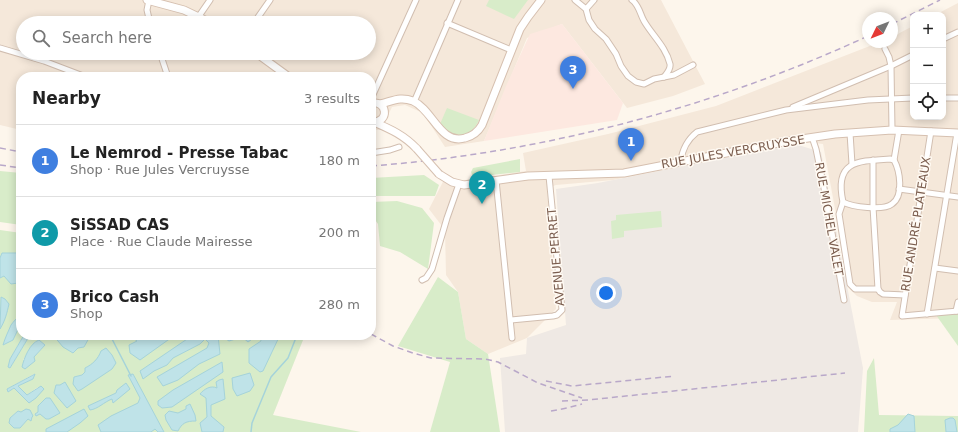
<!DOCTYPE html>
<meta charset="utf-8">
<style>
:root{--surface:#fff;--page:#f6f6f6;--text:#222;--muted:#767676;--line:#e0e0e0;--accent:#e76f51}
body{margin:0;font-family:"DejaVu Sans",sans-serif;background:var(--page);color:var(--text)}
.controls{position:absolute;right:12px;top:12px;display:grid;overflow:hidden;border-radius:8px;box-shadow:0 2px 10px #0003}
.controls button{width:36px;height:36px;display:grid;place-items:center;padding:0;border:0;border-bottom:1px solid var(--line);background:var(--surface);color:var(--text);font:20px sans-serif}
.compass{position:absolute;left:862px;top:12px;width:36px;height:36px;border-radius:50%;background:var(--surface);box-shadow:0 2px 10px #0003;rotate:227deg}
.you{position:absolute;left:606px;top:293px;width:14px;height:14px;margin:-10px;border:3px solid #fff;border-radius:50%;background:#1a73e8;box-shadow:0 0 0 6px #1a73e833}
.badge{display:grid;place-items:center;width:26px;height:26px;border-radius:50%;background:var(--accent);color:#fff;font-size:13px;font-weight:700}
.pin{position:absolute;translate:-50% -33px;filter:drop-shadow(0 1px 2px #0008)}
.pin::after{content:'';position:absolute;top:21px;width:14px;height:12px;background:inherit;clip-path:polygon(0 0,100% 0,50% 100%)}
.list{margin:0;padding:0;list-style:none}
h2{display:flex;justify-content:space-between;align-items:center;height:52px;margin:0;padding:0 16px;font-size:17px}
h2 small{font-size:13px;font-weight:400;color:var(--muted)}
.list li{display:grid;grid-template-columns:26px 1fr auto;gap:12px;align-items:center;box-sizing:border-box;height:72px;padding:0 16px;border-top:1px solid var(--line)}
.list b{display:block;font-size:15px;white-space:nowrap}
.list p{margin:0;font-size:13px;white-space:nowrap;color:var(--muted)}
.list em{font-size:13px;font-style:normal;color:var(--muted)}
.icon{flex:none;width:22px;height:22px;fill:none;stroke:currentColor;stroke-width:2;stroke-linecap:round;stroke-linejoin:round}
.map{position:relative;flex:none;width:958px;height:432px;overflow:hidden}
.search{position:absolute;background:var(--surface);box-shadow:0 2px 10px #0003;left:16px;top:16px;width:360px;height:44px;display:flex;align-items:center;gap:10px;box-sizing:border-box;padding:0 14px;border-radius:22px;color:var(--muted);font-size:15px}
.panel{position:absolute;background:var(--surface);box-shadow:0 2px 10px #0003;left:16px;top:72px;width:360px;height:268px;border-radius:16px}
.map>svg:first-child{display:block}
.residential{fill:#f5e8da;fill-rule:evenodd}
.commercial{fill:#fde8e0}
.industrial{fill:#efe9e4}
.green{fill:#d8ecc9;fill-rule:evenodd}
.water{fill:#bfe3e8;stroke:#a5d3da}
.lines{fill:none;stroke-linecap:round;stroke-linejoin:round}
.stream{stroke:#a5d3da;stroke-width:1.5}
.street-casing{stroke:#d1beb0;stroke-width:7}
.secondary-casing{stroke:#d6c0b0;stroke-width:9}
.street{stroke:#fff;stroke-width:5}
.secondary{stroke:#fff;stroke-width:7}
.rail{stroke:#b9a8c9;stroke-width:1.5;stroke-dasharray:6 4;stroke-linecap:butt}
.secondary-bridge-casing{stroke:#d6c0b0;stroke-width:9;stroke-linecap:butt}
.secondary-bridge{stroke:#fff;stroke-width:7}
.labels{text-anchor:middle;stroke-width:3;stroke-linejoin:round;paint-order:stroke}
.street-label{font-size:12px;fill:#7a5c4d;stroke:#fffaf3}
</style>
<div class="map">
<svg width="958" height="432" viewBox="0 0 958 432">
<rect width="100%" height="100%" fill="#fdf6ec"/>
<g class="residential">
<path d="M0,0H661L705,84L673,96L627,108L562,24L527,38L484,141L445,147L423,113L405,105L392,107L381,130H371V77H21V130L0,125ZM23,23H369V53H23Z"/>
<polygon points="958,3 958,318 890,320 897,302 872,302 857,296 850,289 823,144 798,141 613,180 556,185 547,188 556,309 527,338 488,354 466,339 458,292 446,275 445,230 429,209 447,174 459,181 526,171 523,153 608,134 716,106 880,42 892,42 892,37 913,26 913,117 943,117 943,15 935,15"/>
</g>
<polygon class="commercial" points="562,24 623,103 617,120 484,141 506,86 530,34"/>
<polygon class="industrial" points="795,144 821,152 863,368 858,432 505,432 500,358 526,354 527,338 566,325 556,189 598,183"/>
<g class="green">
<polygon points="489,0 528,0 514,19 486,6"/>
<path d="M447,108L479,120C474,132 461,143 449,133C445,130 443,127 440,124Z"/>
<polygon points="520,159 520,172 473,177 471,172 473,168"/>
<polygon points="0,171 21,173 21,225 0,222"/>
<polygon points="424,175 439,185 435,196 371,196 371,178"/>
<polygon points="397,201 422,208 434,223 428,269 400,252 380,246 378,224 371,214 371,202"/>
<polygon points="661,211 662,227 624,231 624,237 612,239 611,221 616,220 616,215"/>
<path d="M0,230L21,233V335H24L10,359V368L30,335H53L78,348L89,338L90,335H305L273,415L361,432H0ZM39,340L45,345L34,357L23,360L35,342ZM98,359L112,369L97,378L74,377L82,375L85,372V368L90,366ZM34,374L33,379L18,386L27,395L38,387L29,403L14,388L8,392L7,389ZM18,411L28,419L20,428L10,418Z"/>
<polygon points="438,277 458,292 466,339 488,354 500,432 430,432 450,362 398,346"/>
<polygon points="958,313 958,346 936,315"/>
<polygon points="874,358 879,415 958,416 958,432 864,432 867,371"/>
</g>
<g class="water">
<polygon points="2,253 17,253 21,254 21,280 18,283 11,284 4,276 0,278 0,258"/>
<path d="M1,297L5,299L9,304C7,313 5,321 0,329Z"/>
<path d="M21,302V323L13,340L3,345C5,338 8,332 11,325C13,322 17,318 20,315L18,304Z"/>
<polygon points="24,335 30,335 10,368 8,367 10,359"/>
<polygon points="53,335 90,335 89,338 84,347 78,348 73,353 63,347"/>
<polygon points="134,335 175,335 140,360 130,353 129,345 137,341 133,338"/>
<polygon points="193,335 218,335 220,354 199,364 178,380 163,386 157,377 207,348 209,343 205,339 200,344 173,358 167,365 154,371 143,379 140,371"/>
<path d="M225,335H251L255,337L248,342C241,335 237,339 229,341L226,339Z"/>
<polygon points="260,335 280,335 263,371 260,372 249,363 249,349 261,341"/>
<path d="M39,340L45,345L34,357L35,361L25,369L22,367C24,358 30,343 39,340Z"/>
<path d="M106,348L112,355L116,363L112,369L82,389L78,391L73,384L74,377L82,375L85,372V368C93,364 98,359 101,351Z"/>
<polygon points="222,362 223,372 172,407 162,408 158,405 158,401 173,390"/>
<polygon points="250,373 254,385 250,391 237,396 233,389 232,378"/>
<polygon points="35,374 33,379 18,386 27,395 41,386 44,389 36,398 29,403 14,388 8,392 7,389"/>
<polygon points="133,374 164,432 158,432 155,429 151,432 101,432 98,425 111,416 138,403 140,398 128,375"/>
<path d="M223,379L225,399L211,405V416L224,427L223,432H202L200,423L207,417L206,398L200,394C204,389 211,385 217,388L216,382L219,380Z"/>
<polygon points="65,382 76,401 67,408 54,393 56,385 60,385"/>
<path d="M126,383L130,389L113,403L112,399C104,402 98,409 90,410L88,406L116,393L117,390Z"/>
<polygon points="46,398 50,398 60,413 49,419 46,419 40,414 36,416 35,414 38,412 38,406"/>
<path d="M190,404L195,415L196,421C186,421 182,423 178,431L172,430L166,420L165,415L169,411L178,413L186,409V406Z"/>
<polygon points="26,409 30,410 33,416 32,417 31,421 28,419 20,428 14,428 9,423 10,418 18,411 21,412"/>
<polygon points="84,409 88,416 80,423 67,432 46,432 46,429"/>
<polygon points="908,414 914,416 915,432 890,432 890,429 898,425"/>
<polygon points="950,418 953,418 955,420 957,432 946,432 945,420"/>
</g>
<g class="lines">
<g class="stream">
<polyline points="110,335 131,376"/>
<polyline points="251,432 252,423 271,377 288,358 297,335"/>
</g>
<defs>
<g id="street">
<polyline points="149,0 147,10 150,23"/>
<polyline points="575,0 586,9 589,20 595,29 606,39 616,54 621,66 628,76 636,82 644,84 654,79 674,75 693,65"/>
<path d="M632,0C639,5 640,14 644,21C652,35 666,47 670,64C671,69 667,73 664,77"/>
<polyline points="586,9 594,0"/>
<polyline points="199,16 210,0"/>
<polyline points="254,23 270,0"/>
<polyline points="447,23 511,50"/>
<polyline points="943,39 958,32"/>
<polyline points="0,48 44,61 86,77"/>
<polyline points="885,49 889,57 891,66 892,130"/>
<polyline points="160,53 168,77"/>
<polyline points="943,98 958,98"/>
<polyline points="371,99 416,0"/>
<polyline points="414,102 458,0"/>
<polyline points="793,107 891,66 913,55"/>
<polyline points="931,131 902,316 958,311"/>
<polyline points="850,133 852,164"/>
<polyline points="812,137 816,149 824,188 844,300"/>
<polyline points="371,153 390,150 399,147"/>
<path d="M890,159L894,160C900,171 904,196 892,204C883,211 852,207 843,202C834,161 857,161 890,159Z"/>
<polyline points="873,160 873,207 878,289 880,292 883,294 905,295"/>
<polyline points="894,160 899,130"/>
<path d="M681,161C682,150 688,139 697,132L786,110L868,100L913,98"/>
<polyline points="496,180 512,338"/>
<polyline points="899,189 958,197"/>
<polyline points="843,202 839,214 850,284 855,289 878,289"/>
<polyline points="935,268 958,271"/>
<polyline points="422,280 426,278 432,269 447,218 459,184"/>
<polyline points="956,311 958,302"/>
<polyline points="927,314 957,133"/>
<polyline points="511,320 553,316 557,315 562,310 549,176"/>
</g>
<g id="secondary">
<polyline points="147,0 184,10 211,23"/>
<polyline points="256,53 289,77"/>
<path d="M371,103C387,100 390,122 373,122"/>
<path d="M380,104C393,101 400,96 413,101C433,110 440,145 465,138C473,136 478,132 482,125L520,29L528,17L541,0"/>
<path d="M374,122C390,129 404,135 417,149"/>
<polyline points="439,174 452,182 464,185 528,176 624,173 788,141 835,134 892,130 958,133"/>
</g>
</defs>
<use href="#street" class="street-casing"/>
<use href="#secondary" class="secondary-casing"/>
<use href="#street" class="street"/>
<use href="#secondary" class="secondary"/>
<g class="rail">
<polyline points="892,24 940,0"/>
<polyline points="0,148 21,152"/>
<polyline points="0,165 21,168"/>
<path d="M371,166C542,153 712,108 868,36"/>
<polyline points="371,334 393,346 413,353 431,358 485,359 498,362 538,383 582,398"/>
<polyline points="546,381 572,386 675,376"/>
<polyline points="562,401 588,400 845,373"/>
<polyline points="551,411 567,408 582,404"/>
</g>
<defs>
<polyline id="secondary-bridge" points="417,149 439,174"/>
</defs>
<use href="#secondary-bridge" class="secondary-bridge-casing"/>
<use href="#secondary-bridge" class="secondary-bridge"/>
</g>
<g class="labels">
<g class="street-label">
<text transform="translate(733 152) rotate(-10)" y="4">RUE JULES VERCRUYSSE</text>
<text transform="translate(829 219) rotate(80)" y="4">RUE MICHEL VALET</text>
<text transform="translate(916 224) rotate(-81)" y="4">RUE ANDRÉ PLATEAUX</text>
<text transform="translate(556 257) rotate(-95)" y="4">AVENUE PERRET</text>
</g>
</g>
</svg>
<div class="controls">
<button>+</button>
<button>−</button>
<button><svg class="icon" aria-label="locate" viewBox="0 0 24 24"><circle cx="12" cy="12" r="6"/><path d="M12 2v4M12 18v4M2 12h4M18 12h4"/></svg></button>
</div>
<svg class="compass" viewBox="-18 -18 36 36"><path d="M0-13l5 13h-10z" fill="#e53935"/><path d="M0 13l5-13h-10z" fill="#767676"/></svg>
<div class="you"></div>
<div class="pin badge" style="left:631px;top:161px;background:#3f7fe0">1</div>
<div class="pin badge" style="left:482px;top:204px;background:#0f9aa8">2</div>
<div class="pin badge" style="left:573px;top:89px;background:#3f7fe0">3</div>
<div class="search"><svg class="icon" aria-label="search" viewBox="0 0 24 24"><circle cx="10" cy="10" r="6"/><path d="M15 15l6 6"/></svg>Search here</div>
<section class="panel">
<h2>Nearby<small>3 results</small></h2>
<ul class="list">
<li><span class="badge" style="background:#3f7fe0">1</span><div><b>Le Nemrod - Presse Tabac</b><p>Shop · Rue Jules Vercruysse</p></div><em>180 m</em></li>
<li><span class="badge" style="background:#0f9aa8">2</span><div><b>SiSSAD CAS</b><p>Place · Rue Claude Mairesse</p></div><em>200 m</em></li>
<li><span class="badge" style="background:#3f7fe0">3</span><div><b>Brico Cash</b><p>Shop</p></div><em>280 m</em></li>
</ul>
</section>
</div>
